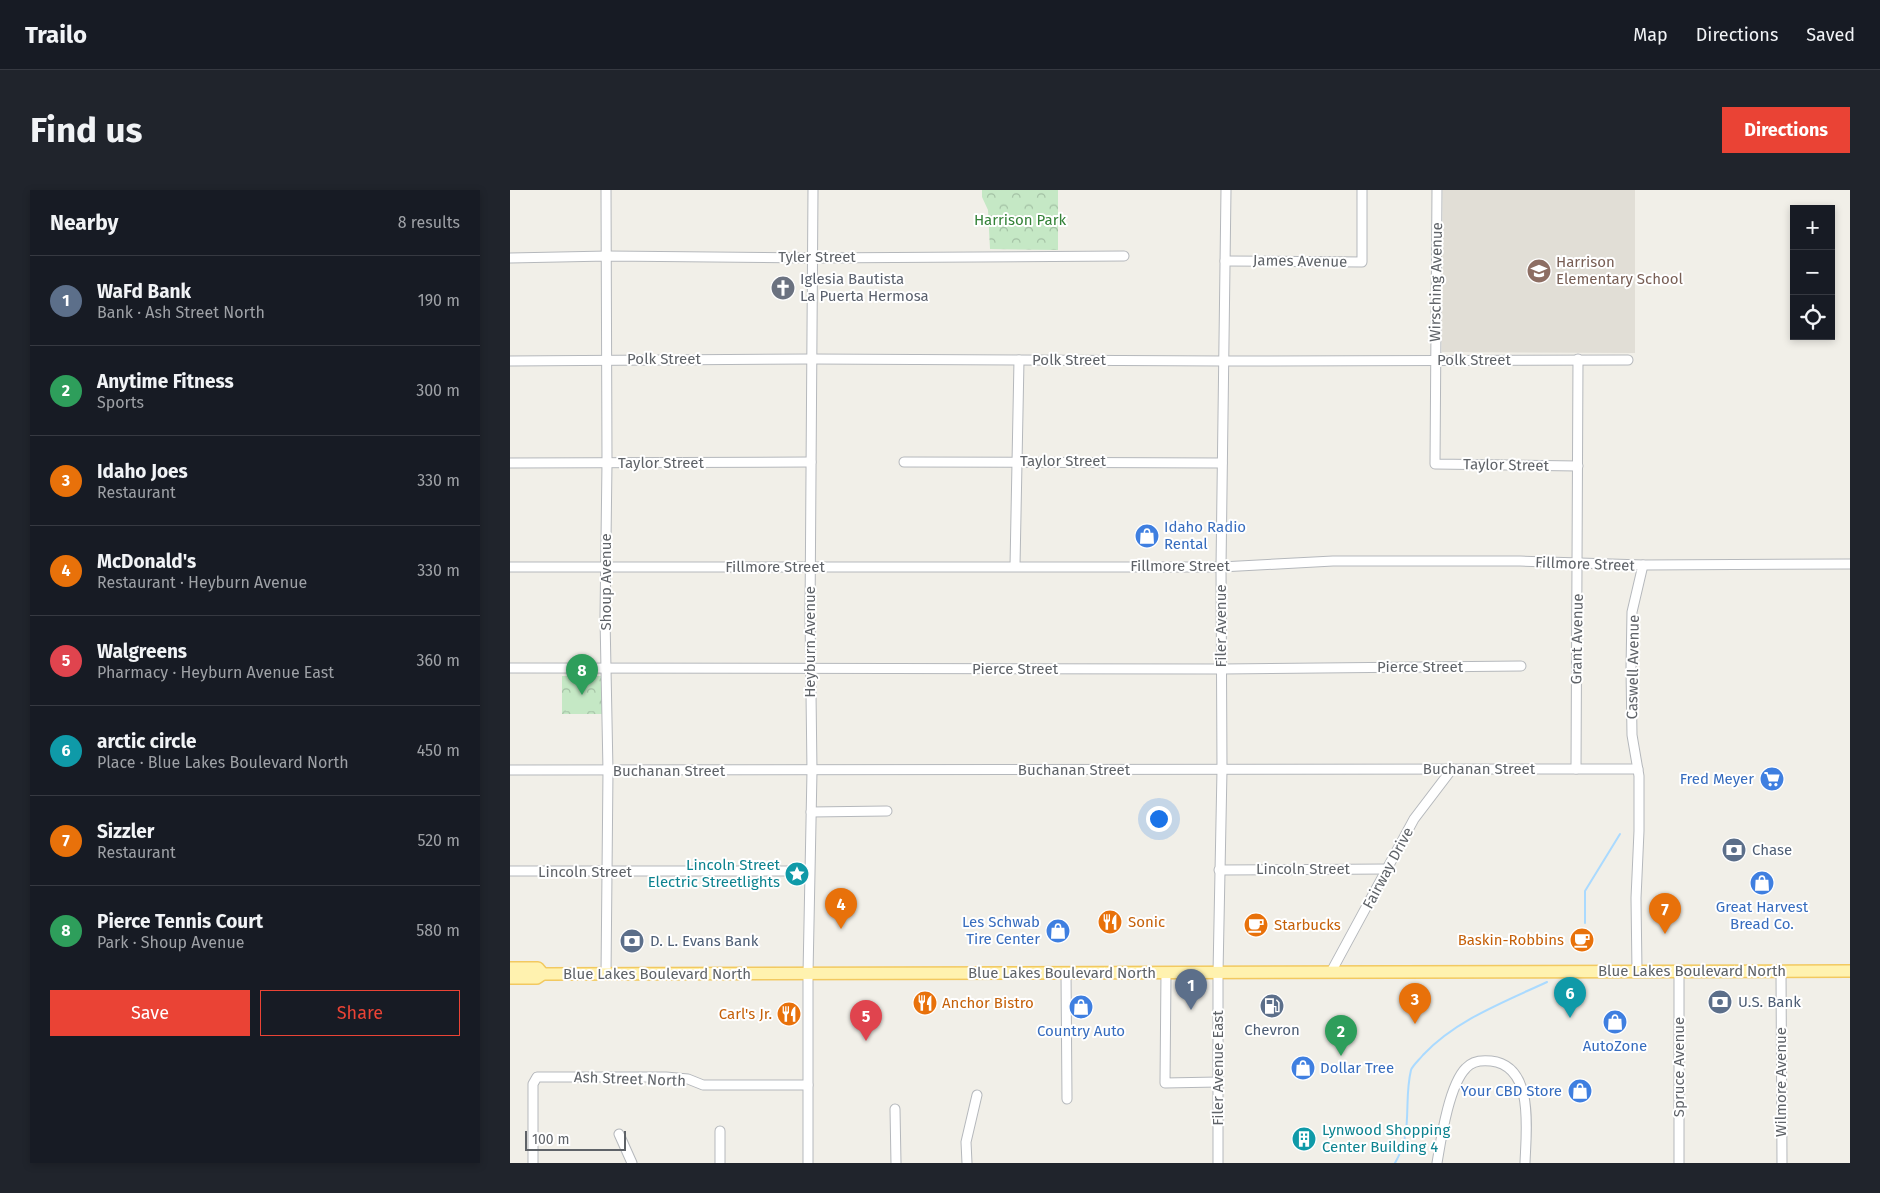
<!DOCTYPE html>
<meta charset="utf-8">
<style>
:root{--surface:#171b24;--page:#20242c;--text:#f1f3f6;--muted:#9ea1a6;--line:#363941;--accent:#ea4335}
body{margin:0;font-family:"Fira Sans",sans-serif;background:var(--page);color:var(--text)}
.controls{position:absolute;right:15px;top:15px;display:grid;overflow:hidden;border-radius:0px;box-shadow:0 2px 8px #0003}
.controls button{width:45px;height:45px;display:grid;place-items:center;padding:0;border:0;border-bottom:1px solid var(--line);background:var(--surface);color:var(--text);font:25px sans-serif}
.scale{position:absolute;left:15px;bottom:12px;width:101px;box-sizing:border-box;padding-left:5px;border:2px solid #5f6368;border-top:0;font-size:14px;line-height:18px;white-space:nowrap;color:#5f6368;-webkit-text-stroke:4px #fff;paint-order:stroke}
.you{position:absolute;left:648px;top:628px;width:18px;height:18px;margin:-12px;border:4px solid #fff;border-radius:50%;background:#1a73e8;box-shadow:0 0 0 8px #1a73e833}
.badge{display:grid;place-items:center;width:32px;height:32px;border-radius:50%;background:var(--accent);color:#fff;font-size:16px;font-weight:700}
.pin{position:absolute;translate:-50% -41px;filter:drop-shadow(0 1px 2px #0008)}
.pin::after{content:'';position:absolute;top:26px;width:18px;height:15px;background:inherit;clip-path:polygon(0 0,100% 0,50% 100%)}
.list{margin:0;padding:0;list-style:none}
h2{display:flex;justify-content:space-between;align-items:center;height:65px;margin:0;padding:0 20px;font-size:21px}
h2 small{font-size:16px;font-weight:400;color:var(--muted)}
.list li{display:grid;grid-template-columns:32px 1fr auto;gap:15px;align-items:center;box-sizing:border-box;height:90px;padding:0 20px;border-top:1px solid var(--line)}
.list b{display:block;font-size:19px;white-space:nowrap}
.list p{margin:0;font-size:16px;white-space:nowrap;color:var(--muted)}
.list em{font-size:16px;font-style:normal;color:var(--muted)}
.actions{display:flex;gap:10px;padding:15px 20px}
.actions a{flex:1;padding:11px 0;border:1px solid var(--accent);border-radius:0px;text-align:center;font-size:18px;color:var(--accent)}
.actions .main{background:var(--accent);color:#fff}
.icon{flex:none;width:28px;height:28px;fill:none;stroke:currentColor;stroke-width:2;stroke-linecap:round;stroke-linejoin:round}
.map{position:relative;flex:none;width:1340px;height:973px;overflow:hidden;border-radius:0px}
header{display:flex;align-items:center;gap:30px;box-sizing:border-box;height:70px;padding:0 25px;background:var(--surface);border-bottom:1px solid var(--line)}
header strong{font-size:24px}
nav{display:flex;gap:28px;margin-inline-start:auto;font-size:18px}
.intro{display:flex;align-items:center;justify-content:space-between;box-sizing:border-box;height:120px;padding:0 30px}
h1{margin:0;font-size:35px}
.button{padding:12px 22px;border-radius:0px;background:var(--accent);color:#fff;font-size:18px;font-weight:700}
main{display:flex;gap:30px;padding:0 30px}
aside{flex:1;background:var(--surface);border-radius:0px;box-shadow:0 2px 8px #0003}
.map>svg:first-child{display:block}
.education{fill:#e1ded6}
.park{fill:url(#park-crowns)}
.pitch{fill:#c5e8c5}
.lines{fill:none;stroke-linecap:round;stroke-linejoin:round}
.stream{stroke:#aadaff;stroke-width:2}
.minor-casing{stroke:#b5b8bc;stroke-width:11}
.major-casing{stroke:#f2c960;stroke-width:14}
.minor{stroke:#fff;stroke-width:9}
.major{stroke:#fff2af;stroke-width:11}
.labels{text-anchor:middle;stroke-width:4;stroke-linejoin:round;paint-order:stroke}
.park-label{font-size:15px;fill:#348238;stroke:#fff}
.street-label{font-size:15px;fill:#5f6368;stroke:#fff}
.education-label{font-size:15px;fill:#785e54;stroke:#fff;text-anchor:start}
.worship-label{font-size:15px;fill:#5b616d;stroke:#fff;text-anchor:start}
.shop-label{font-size:15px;fill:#366cbe;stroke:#fff;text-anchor:end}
.service-label{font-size:15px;fill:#4e5e75;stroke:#fff;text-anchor:start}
.culture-label{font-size:15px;fill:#0d838f;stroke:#fff;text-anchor:end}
.food-label{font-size:15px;fill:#c56008;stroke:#fff;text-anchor:start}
</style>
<header>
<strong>Trailo</strong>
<nav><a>Map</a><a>Directions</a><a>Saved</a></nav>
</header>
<div class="intro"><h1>Find us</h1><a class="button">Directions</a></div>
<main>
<aside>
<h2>Nearby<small>8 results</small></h2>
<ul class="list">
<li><span class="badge" style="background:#5c6f8a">1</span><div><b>WaFd Bank</b><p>Bank · Ash Street North</p></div><em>190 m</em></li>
<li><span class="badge" style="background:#2e9e5b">2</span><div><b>Anytime Fitness</b><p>Sports</p></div><em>300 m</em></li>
<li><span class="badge" style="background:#e8710a">3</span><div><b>Idaho Joes</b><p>Restaurant</p></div><em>330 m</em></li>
<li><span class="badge" style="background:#e8710a">4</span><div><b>McDonald's</b><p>Restaurant · Heyburn Avenue</p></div><em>330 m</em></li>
<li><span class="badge" style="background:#e0444e">5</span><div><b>Walgreens</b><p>Pharmacy · Heyburn Avenue East</p></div><em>360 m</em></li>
<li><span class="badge" style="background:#0f9aa8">6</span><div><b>arctic circle</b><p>Place · Blue Lakes Boulevard North</p></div><em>450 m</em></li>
<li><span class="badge" style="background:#e8710a">7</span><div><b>Sizzler</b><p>Restaurant</p></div><em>520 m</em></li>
<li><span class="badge" style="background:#2e9e5b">8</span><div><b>Pierce Tennis Court</b><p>Park · Shoup Avenue</p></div><em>580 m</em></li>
</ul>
<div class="actions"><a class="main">Save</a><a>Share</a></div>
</aside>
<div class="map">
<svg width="1340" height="973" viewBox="0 0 1340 973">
<defs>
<pattern id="park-crowns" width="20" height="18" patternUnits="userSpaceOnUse" patternTransform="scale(1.25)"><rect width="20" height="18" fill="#c5e8c5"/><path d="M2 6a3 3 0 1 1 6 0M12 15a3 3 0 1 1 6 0" fill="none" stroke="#a3c0a4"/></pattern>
</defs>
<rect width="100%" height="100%" fill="#f1efe8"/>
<polygon class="education" points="933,0 1125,0 1125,163 932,162"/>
<g class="park">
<polygon points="472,0 548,0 548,60 480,59 478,20 472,7"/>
<rect x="52" y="486" width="40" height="38"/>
</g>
<polygon class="pitch" points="56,504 88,505 88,521 56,521"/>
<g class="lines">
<g class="stream">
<polyline points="1075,733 1075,701 1110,644"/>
<path d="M885,973C904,941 893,913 901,880C903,875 909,870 913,865C946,830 994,812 1037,792"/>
</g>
<defs>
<g id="minor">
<polyline points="927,0 925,274 1068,276"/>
<polyline points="0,68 98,66 302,68 614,66"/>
<polyline points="715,71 852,72 852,0"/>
<polyline points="0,171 302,169 713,171 1118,170"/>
<polyline points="394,272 712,273"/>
<polyline points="0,273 301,272"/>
<polyline points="505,376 509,170"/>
<polyline points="0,377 711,377 823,371 1010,371 1133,375 1340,374"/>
<polyline points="0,478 712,479 1011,476"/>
<polyline points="1066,579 1068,169"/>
<polyline points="0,580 1128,579"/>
<polyline points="301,622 377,621"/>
<polyline points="709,680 877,679"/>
<polyline points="0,681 299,681"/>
<polyline points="1127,781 1126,708 1129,641 1129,586 1122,545 1121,479 1122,422 1133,375"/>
<polyline points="1169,781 1169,973"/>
<polyline points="1271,781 1272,973"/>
<polyline points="821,782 904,629 942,579"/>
<polyline points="556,783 557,909"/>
<polyline points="656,783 655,893 708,892"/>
<polyline points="96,784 98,581 95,428 97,273 96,0"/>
<polyline points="385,919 386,973"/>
<polyline points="109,944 122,973"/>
<polyline points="23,973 23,894 27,887 156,887 178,889 193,895 298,895"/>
<polyline points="210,973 210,941"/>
<polyline points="298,973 298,784 302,581 300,426 303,0"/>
<polyline points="457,973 456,952 467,905"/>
<polyline points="708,973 708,783 712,580 711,377 716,0"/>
<path d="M927,973C931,949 939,895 956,878C962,871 972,870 981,871C1025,876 1016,941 1015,973"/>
</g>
<g id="major">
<polyline points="0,778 28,778 33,784"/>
<polyline points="0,788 27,788 33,784 1340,781"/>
</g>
</defs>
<use href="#minor" class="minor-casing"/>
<use href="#major" class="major-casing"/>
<use href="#minor" class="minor"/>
<use href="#major" class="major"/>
</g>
<defs>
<symbol id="school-disc" viewBox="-11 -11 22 22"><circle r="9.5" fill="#8d6e63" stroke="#fff"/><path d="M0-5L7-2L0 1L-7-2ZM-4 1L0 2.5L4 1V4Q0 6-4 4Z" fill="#fff"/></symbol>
<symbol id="church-disc" viewBox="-11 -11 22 22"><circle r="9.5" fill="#6b7280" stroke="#fff"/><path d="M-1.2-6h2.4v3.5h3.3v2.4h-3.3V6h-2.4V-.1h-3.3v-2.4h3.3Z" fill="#fff"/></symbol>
<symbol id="shop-disc" viewBox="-11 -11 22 22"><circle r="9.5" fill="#3f7fe0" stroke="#fff"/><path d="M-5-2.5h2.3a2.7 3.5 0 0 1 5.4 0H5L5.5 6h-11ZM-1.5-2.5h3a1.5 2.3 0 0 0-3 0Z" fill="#fff"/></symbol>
<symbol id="supermarket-disc" viewBox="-11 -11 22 22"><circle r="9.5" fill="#3f7fe0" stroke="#fff"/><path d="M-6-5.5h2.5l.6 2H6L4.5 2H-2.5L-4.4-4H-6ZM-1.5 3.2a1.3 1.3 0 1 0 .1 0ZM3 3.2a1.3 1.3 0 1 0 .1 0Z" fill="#fff"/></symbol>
<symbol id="bank-disc" viewBox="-11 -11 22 22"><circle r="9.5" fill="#5c6f8a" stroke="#fff"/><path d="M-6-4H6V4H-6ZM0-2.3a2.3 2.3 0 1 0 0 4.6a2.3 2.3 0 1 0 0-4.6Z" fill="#fff"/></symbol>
<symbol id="sight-disc" viewBox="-11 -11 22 22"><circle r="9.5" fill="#0f9aa8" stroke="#fff"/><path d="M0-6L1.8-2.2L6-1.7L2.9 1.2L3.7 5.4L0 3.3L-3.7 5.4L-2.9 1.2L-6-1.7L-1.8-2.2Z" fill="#fff"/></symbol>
<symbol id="restaurant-disc" viewBox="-11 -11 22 22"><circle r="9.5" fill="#e8710a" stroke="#fff"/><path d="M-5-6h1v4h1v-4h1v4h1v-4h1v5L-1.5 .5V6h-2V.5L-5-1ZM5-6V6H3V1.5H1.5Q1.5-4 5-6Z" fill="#fff"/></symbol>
<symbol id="cafe-disc" viewBox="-11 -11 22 22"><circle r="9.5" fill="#e8710a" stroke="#fff"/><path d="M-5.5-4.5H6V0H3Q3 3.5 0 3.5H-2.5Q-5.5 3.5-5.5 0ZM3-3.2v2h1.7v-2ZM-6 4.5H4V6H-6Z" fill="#fff"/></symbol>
<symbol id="fuel-disc" viewBox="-11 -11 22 22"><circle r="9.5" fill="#5c6f8a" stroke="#fff"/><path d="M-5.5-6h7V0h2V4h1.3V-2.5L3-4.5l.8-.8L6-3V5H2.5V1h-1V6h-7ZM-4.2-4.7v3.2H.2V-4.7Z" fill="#fff"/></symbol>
<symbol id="building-disc" viewBox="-11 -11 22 22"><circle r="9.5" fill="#0f9aa8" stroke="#fff"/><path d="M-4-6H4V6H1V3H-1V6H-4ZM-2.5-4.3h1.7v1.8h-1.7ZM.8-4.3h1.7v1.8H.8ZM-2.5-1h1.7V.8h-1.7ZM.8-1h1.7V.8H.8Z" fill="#fff"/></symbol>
</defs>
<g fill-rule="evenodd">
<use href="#school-disc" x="1015" y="67" width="28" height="28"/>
<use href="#church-disc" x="259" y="84" width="28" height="28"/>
<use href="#shop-disc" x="623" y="332" width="28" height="28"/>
<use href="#supermarket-disc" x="1248" y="575" width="28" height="28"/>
<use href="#bank-disc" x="1210" y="646" width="28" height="28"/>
<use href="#sight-disc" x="273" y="670" width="28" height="28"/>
<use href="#shop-disc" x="1238" y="679" width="28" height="28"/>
<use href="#restaurant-disc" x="586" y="718" width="28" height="28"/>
<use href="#cafe-disc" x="732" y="721" width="28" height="28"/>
<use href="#shop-disc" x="534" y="727" width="28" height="28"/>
<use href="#cafe-disc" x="1058" y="736" width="28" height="28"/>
<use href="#bank-disc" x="108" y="737" width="28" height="28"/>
<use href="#bank-disc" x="1196" y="798" width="28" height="28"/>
<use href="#restaurant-disc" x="401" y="799" width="28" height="28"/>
<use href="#fuel-disc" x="748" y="802" width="28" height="28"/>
<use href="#shop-disc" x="557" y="803" width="28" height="28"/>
<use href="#restaurant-disc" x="265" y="810" width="28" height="28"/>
<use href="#shop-disc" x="1091" y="818" width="28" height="28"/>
<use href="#shop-disc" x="779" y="864" width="28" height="28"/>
<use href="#shop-disc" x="1056" y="887" width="28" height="28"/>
<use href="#building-disc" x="780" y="935" width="28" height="28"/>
</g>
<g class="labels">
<g class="park-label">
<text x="510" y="35">Harrison Park</text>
</g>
<g class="street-label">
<text x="307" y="72">Tyler Street</text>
<text transform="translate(790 71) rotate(1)" y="5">James Avenue</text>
<text transform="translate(926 92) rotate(-89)" y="5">Wirsching Avenue</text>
<text x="154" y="174">Polk Street</text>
<text x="559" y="175">Polk Street</text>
<text x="964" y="175">Polk Street</text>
<text x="553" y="276">Taylor Street</text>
<text x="151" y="278">Taylor Street</text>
<text transform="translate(996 275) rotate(1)" y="5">Taylor Street</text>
<text transform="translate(1075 374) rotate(2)" y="5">Fillmore Street</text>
<text x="670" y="381">Fillmore Street</text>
<text x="265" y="382">Fillmore Street</text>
<text transform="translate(96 392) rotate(-90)" y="5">Shoup Avenue</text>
<text transform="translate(711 436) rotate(-90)" y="5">Filer Avenue</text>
<text transform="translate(1067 449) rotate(-89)" y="5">Grant Avenue</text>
<text transform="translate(300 452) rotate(-90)" y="5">Heyburn Avenue</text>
<text x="910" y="482">Pierce Street</text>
<text transform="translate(1123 477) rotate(-89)" y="5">Caswell Avenue</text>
<text x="505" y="484">Pierce Street</text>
<text x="969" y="584">Buchanan Street</text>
<text x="564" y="585">Buchanan Street</text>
<text x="159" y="586">Buchanan Street</text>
<text transform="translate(878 678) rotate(-62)" y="5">Fairway Drive</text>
<text x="793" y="684">Lincoln Street</text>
<text x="75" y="687">Lincoln Street</text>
<text x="1182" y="786">Blue Lakes Boulevard North</text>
<text x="552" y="788">Blue Lakes Boulevard North</text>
<text x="147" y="789">Blue Lakes Boulevard North</text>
<text transform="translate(1169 877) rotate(-90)" y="5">Spruce Avenue</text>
<text transform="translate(708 878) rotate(-90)" y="5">Filer Avenue East</text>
<text transform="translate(120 889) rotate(2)" y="5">Ash Street North</text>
<text transform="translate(1271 892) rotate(-90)" y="5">Wilmore Avenue</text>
</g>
<g class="education-label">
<text x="1046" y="77">Harrison<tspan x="1046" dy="17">Elementary School</tspan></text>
</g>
<g class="worship-label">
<text x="290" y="94">Iglesia Bautista<tspan x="290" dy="17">La Puerta Hermosa</tspan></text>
</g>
<g class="shop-label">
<text x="654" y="342" text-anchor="start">Idaho Radio<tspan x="654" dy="17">Rental</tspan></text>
<text x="1244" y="594">Fred Meyer</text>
<text x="1252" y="722" text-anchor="middle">Great Harvest<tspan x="1252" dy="17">Bread Co.</tspan></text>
<text x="530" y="737">Les Schwab<tspan x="530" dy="17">Tire Center</tspan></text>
<text x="571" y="846" text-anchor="middle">Country Auto</text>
<text x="1105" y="861" text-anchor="middle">AutoZone</text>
<text x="810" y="883" text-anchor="start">Dollar Tree</text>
<text x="1052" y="906">Your CBD Store</text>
</g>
<g class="service-label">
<text x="1242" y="665">Chase</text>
<text x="140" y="756">D. L. Evans Bank</text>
<text x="1228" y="817">U.S. Bank</text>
<text x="762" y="845" text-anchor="middle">Chevron</text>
</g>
<g class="culture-label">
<text x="270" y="680">Lincoln Street<tspan x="270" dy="17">Electric Streetlights</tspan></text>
<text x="812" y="945" text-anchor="start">Lynwood Shopping<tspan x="812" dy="17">Center Building 4</tspan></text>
</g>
<g class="food-label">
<text x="618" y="737">Sonic</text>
<text x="764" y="740">Starbucks</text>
<text x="1054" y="755" text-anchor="end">Baskin-Robbins</text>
<text x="432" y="818">Anchor Bistro</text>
<text x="262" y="829" text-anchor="end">Carl's Jr.</text>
</g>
</g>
</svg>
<div class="controls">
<button>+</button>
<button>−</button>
<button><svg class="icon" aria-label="locate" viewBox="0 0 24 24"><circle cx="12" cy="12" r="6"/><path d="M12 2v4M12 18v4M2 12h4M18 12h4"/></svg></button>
</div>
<div class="scale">100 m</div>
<div class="you"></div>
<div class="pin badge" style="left:681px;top:820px;background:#5c6f8a">1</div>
<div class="pin badge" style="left:831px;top:866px;background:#2e9e5b">2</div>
<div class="pin badge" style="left:905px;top:834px;background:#e8710a">3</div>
<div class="pin badge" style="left:331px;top:739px;background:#e8710a">4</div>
<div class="pin badge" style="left:356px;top:851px;background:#e0444e">5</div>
<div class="pin badge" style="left:1060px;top:828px;background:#0f9aa8">6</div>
<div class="pin badge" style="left:1155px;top:744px;background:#e8710a">7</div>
<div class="pin badge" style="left:72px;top:505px;background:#2e9e5b">8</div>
</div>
</main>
